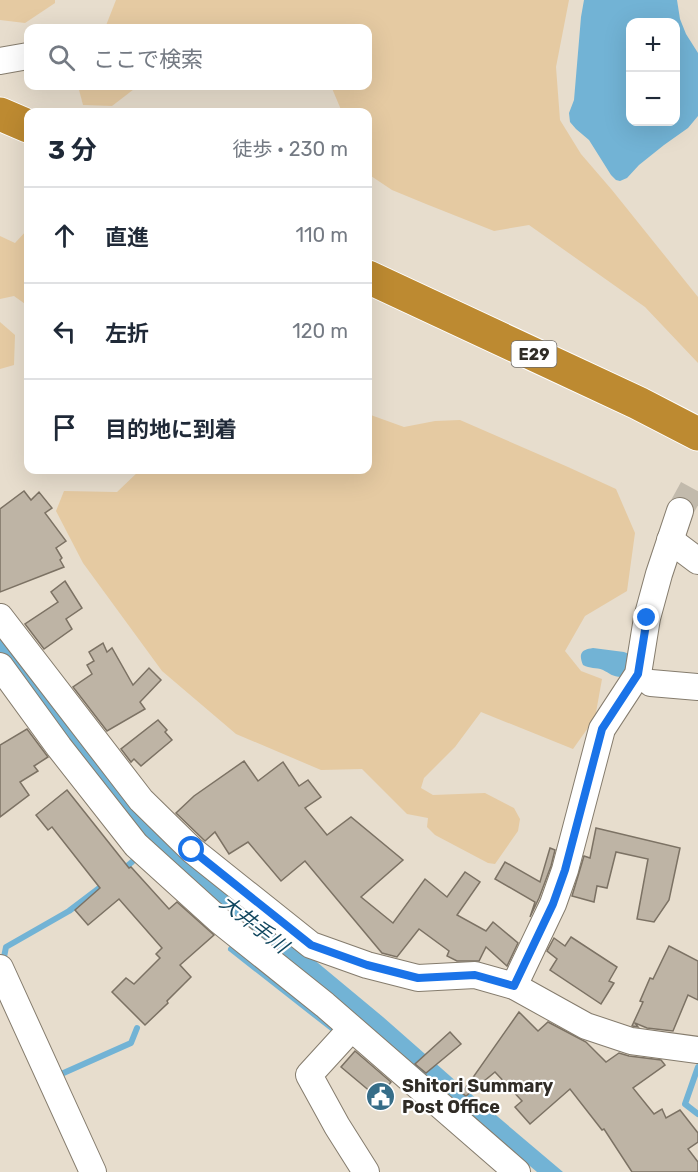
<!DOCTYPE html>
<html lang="ja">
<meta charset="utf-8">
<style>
:root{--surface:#fff;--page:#f6f6f7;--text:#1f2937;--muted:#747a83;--line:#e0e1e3}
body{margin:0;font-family:Rubik,"Noto Sans JP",sans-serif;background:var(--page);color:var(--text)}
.controls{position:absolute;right:18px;top:18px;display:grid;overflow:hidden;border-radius:12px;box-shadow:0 6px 24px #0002}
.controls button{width:54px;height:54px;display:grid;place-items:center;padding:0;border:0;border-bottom:2px solid var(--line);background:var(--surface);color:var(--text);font:30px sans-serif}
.stop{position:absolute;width:18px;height:18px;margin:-14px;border:4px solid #1a73e8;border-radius:50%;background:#fff}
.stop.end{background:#1a73e8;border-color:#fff;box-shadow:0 2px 6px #0008}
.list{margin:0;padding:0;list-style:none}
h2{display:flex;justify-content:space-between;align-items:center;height:78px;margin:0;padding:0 24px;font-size:26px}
h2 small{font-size:20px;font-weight:400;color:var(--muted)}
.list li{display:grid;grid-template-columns:39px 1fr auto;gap:18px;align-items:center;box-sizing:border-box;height:96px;padding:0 24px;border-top:2px solid var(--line)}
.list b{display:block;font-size:22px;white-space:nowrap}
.list em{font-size:20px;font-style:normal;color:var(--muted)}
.icon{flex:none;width:33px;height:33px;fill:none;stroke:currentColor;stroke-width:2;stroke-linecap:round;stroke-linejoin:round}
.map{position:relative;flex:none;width:698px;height:1172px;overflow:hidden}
.search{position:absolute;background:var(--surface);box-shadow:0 6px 24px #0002;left:24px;top:24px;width:348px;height:66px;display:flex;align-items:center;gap:15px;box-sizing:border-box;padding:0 21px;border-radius:12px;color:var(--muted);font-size:22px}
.panel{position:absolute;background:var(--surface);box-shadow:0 6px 24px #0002;left:24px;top:108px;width:348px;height:366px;border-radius:12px}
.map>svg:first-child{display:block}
.green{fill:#e5caa2}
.water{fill:#72b3d5;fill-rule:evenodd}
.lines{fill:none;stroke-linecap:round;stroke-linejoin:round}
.stream{stroke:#72b3d5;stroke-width:6}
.building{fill:#beb4a5;stroke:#7c7264;stroke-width:1.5}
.minor-tunnel{stroke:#c2baac;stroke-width:26;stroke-dasharray:26 13;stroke-linecap:butt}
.minor-casing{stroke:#857c6d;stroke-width:28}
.highway-casing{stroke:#fff;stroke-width:35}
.minor{stroke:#fff;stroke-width:26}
.highway{stroke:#bd8a31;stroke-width:33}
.route{stroke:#1a73e8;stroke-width:8}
.labels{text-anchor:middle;stroke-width:4.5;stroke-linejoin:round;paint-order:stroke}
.shield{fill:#fff;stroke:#6e6b67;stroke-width:1.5}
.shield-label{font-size:16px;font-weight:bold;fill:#302c26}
.poi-label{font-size:18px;font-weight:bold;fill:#302c26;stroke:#fff;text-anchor:start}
.water-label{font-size:20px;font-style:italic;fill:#10465e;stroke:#fff}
</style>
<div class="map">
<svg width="698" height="1172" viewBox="0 0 698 1172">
<rect width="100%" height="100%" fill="#e7ddcd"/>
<g class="green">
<polygon points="0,0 55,0 55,3 25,23 0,20"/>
<polygon points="116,0 569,0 556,67 560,120 581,154 612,190 698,297 698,363 645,307 529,225 494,231 426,204 392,190 368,174 368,112 342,112 331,86 368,86 368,28 105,28"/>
<polygon points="78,86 138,86 112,106 83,105"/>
<polygon points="28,229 28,306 14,296 0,299 0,236 15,243"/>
<polygon points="0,322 15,335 14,365 0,369"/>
<polygon points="368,414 404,427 435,421 460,420 568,467 616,489 635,533 627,591 585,616 565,651 581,671 602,679 595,718 573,749 481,712 455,747 424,778 421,788 433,795 485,793 514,808 520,819 518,831 495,864 488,863 435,835 427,827 428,818 407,814 362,769 321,770 236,734 162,671 83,563 56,511 64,491 117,492 140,470 368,470"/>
</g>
<g class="water">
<path d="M584,0H677L680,19L686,34L698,53V116L688,128L664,145L639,165L627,178L620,181L616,180L611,175L589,140L576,129L570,122L569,113L574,100L581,17ZM630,22H676V122H630Z"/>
<polygon points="0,625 166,837 192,866 312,958 383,1017 458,1083 563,1172 537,1172 365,1026 165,864 0,656"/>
<path d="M593,648L624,652L629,654L632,661L621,677C613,677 609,673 603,670C596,667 590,669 583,665C579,654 580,650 593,648Z"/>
</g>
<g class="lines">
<g class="stream">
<polyline points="121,871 132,862"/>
<polyline points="231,949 333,1029"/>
<polyline points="7,962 4,957 6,947 69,911 106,883"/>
<polyline points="698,1067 685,1104 698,1114"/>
<polyline points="59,1075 131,1043 137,1028"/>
</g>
</g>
<g class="building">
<polygon points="24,491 31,500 39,492 52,508 45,513 66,541 56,548 62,558 60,560 64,567 0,592 0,509"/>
<polygon points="65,581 82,608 66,619 72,629 44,649 25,624 58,602 51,592"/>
<polygon points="103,643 107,652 112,648 133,685 149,668 161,680 140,702 145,709 107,731 73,687 92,674 87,665 94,661 89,652"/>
<polygon points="158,720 167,730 165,732 172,740 141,766 134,759 131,762 121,749"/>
<polygon points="27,729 48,757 34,766 38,771 20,782 29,795 0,817 0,745"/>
<polygon points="244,761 258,781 283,762 299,786 308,780 321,797 305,808 327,835 351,817 403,860 361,897 393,923 425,879 447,897 465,872 480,882 457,915 486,931 493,922 518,943 507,966 486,947 479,961 457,961 447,956 449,951 419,929 397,957 382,953 305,861 281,881 248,842 229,854 215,832 205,841 176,813 194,796"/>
<polygon points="67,790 129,868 131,867 169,909 177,902 214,935 180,965 191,977 167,1001 168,1003 145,1025 112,992 126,978 134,984 160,958 156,954 162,948 119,899 88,925 75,910 100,888 52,827 48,830 36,815"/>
<polygon points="596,828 680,848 669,900 654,922 637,919 648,859 616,852 607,888 597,886 594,902 572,896 584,856 590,858"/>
<polygon points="550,848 555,850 551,866 539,898 530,917 535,902 495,879 505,862 540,882"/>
<polygon points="571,937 617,967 609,981 614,983 601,1004 550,970 557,959 547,951 554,938 565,946"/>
<polygon points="669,946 698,961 698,1000 688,995 673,1031 647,1028 635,1023 638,1027 632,1026 643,1002 640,1001 650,978 653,979"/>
<polygon points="519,1012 538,1031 548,1022 586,1042 606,1062 619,1053 629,1056 661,1060 665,1065 633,1088 654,1114 662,1109 666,1118 680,1110 698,1133 698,1142 688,1149 698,1162 698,1172 632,1172 604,1129 602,1130 570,1089 530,1124 515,1107 522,1101 495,1072 466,1096 462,1093"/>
<polygon points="450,1032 461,1044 426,1073 415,1064"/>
<polygon points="355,1051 391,1082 378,1098 341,1067"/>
</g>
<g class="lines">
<polyline class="minor-tunnel" points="680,511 698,478"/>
<defs>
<g id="minor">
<polyline points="0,61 28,56"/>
<polyline points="670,540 698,561"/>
<polyline points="0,617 141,800 192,850 311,945 367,965 418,978 475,975 514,986 586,1026 631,1041 698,1050"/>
<polyline points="0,666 59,747 136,845 220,921 325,1005 517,1172"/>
<polyline points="651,683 698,687"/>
<polyline points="0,968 93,1172"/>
<polyline points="514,986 553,904 565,870 602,729 638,674 647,618 659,574 680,511"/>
<polyline points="351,1029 309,1075 337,1126 366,1172"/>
</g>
<g id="highway">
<polyline points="0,114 28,126"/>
<polyline points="368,277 638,403 698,434"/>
</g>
</defs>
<use href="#minor" class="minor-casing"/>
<use href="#highway" class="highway-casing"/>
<use href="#minor" class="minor"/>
<use href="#highway" class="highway"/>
</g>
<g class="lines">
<polyline class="route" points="192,850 311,945 367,965 418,978 475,975 514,986 553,904 565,870 602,729 638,674 647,618"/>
</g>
<defs>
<symbol id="civic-disc" viewBox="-11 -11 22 22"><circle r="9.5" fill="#366d88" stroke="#fff"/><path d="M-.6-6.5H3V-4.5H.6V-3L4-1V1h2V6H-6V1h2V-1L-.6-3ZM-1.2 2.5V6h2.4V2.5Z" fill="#fff"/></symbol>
</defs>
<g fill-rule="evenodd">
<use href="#civic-disc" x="364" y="1080" width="33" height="33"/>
</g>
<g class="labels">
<rect class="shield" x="511.5" y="341" width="45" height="26" rx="4.5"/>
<g class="shield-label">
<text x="534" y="360">E29</text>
</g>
<g class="poi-label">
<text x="402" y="1092">Shitori Summary<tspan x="402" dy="21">Post Office</tspan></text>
</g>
<g class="water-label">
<text transform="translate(254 924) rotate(38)" y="7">大井手川</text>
</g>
</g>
</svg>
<div class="controls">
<button>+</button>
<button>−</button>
</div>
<div class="stop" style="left:192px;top:850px"></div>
<div class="stop end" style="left:647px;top:618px"></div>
<div class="search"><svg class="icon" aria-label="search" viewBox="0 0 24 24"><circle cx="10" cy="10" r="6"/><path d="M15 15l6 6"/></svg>ここで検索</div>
<section class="panel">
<h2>3 分<small>徒歩 · 230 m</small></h2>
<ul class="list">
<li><svg class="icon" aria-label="ahead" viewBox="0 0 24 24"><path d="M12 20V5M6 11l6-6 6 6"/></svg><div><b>直進</b></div><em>110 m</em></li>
<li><svg class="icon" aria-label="left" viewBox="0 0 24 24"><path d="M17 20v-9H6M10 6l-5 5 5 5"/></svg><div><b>左折</b></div><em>120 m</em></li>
<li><svg class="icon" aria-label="arrive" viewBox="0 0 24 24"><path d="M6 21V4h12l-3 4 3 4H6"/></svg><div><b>目的地に到着</b></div></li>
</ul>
</section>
</div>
